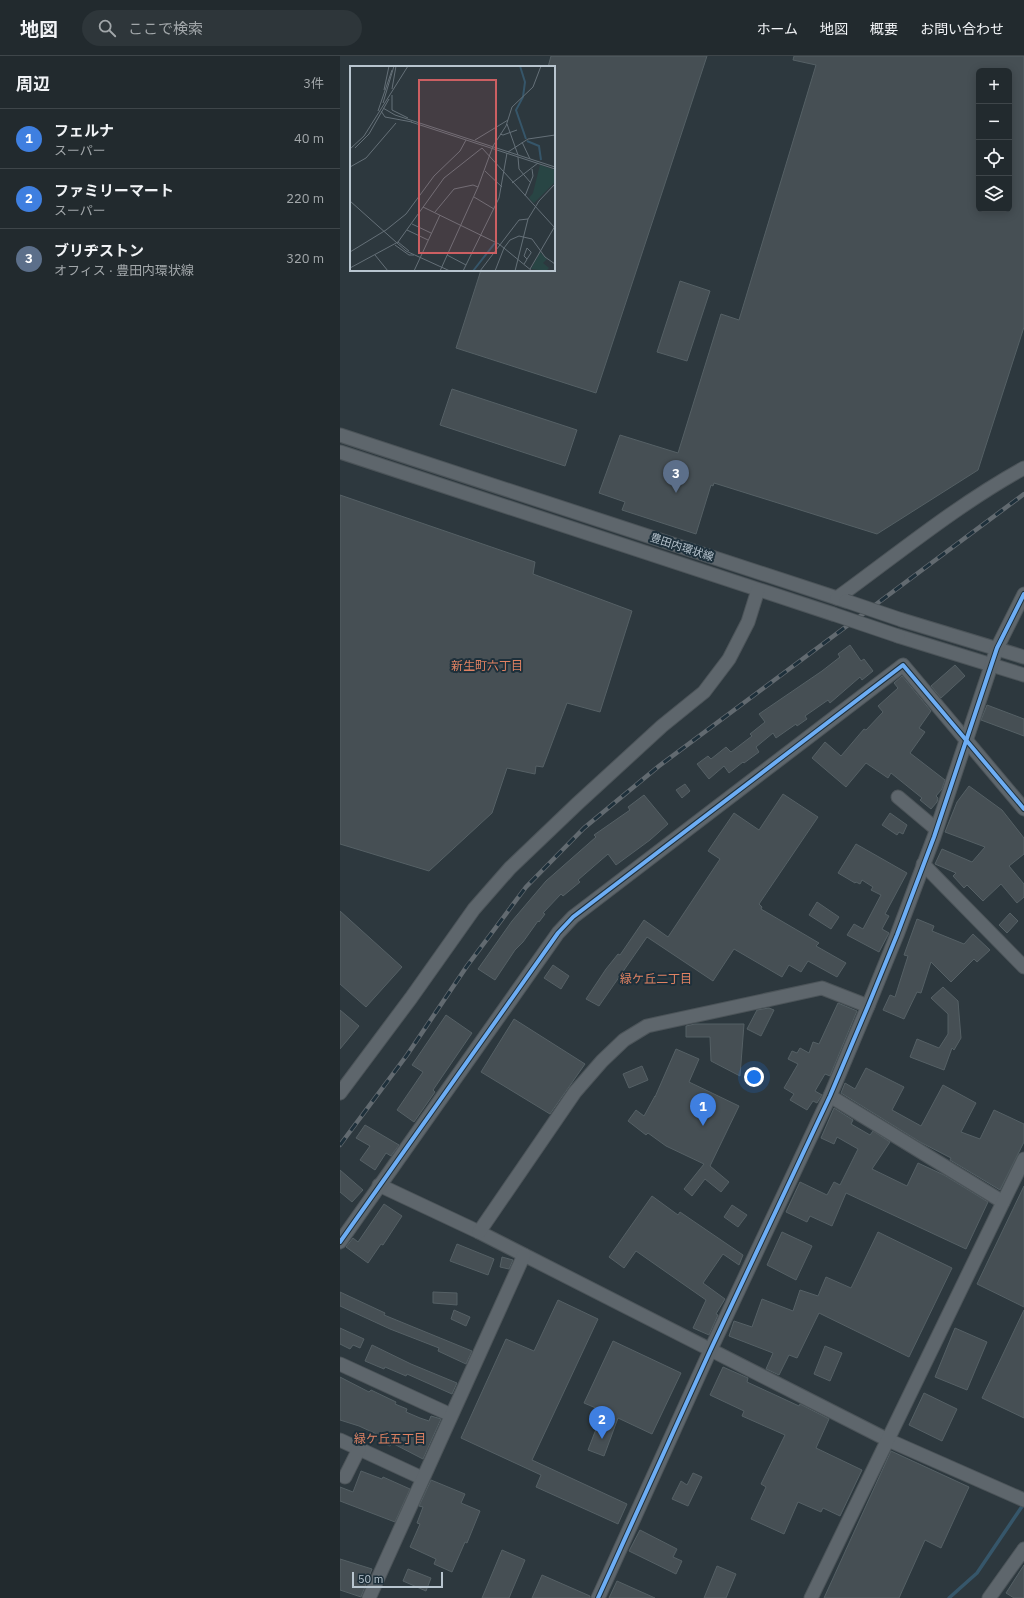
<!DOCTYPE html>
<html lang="ja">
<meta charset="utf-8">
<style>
:root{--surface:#222a2e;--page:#2e363a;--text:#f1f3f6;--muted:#a2a7aa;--line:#3f464a;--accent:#87949c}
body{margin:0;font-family:"IBM Plex Sans","Noto Sans JP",sans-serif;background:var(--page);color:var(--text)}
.controls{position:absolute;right:12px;top:12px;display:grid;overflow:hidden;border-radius:6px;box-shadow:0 2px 10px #0003}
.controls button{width:36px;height:36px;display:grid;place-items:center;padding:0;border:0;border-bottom:1px solid var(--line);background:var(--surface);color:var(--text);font:20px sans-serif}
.scale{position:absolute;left:12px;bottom:10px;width:91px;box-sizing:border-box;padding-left:4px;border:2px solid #b8c5cf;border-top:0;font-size:11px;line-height:14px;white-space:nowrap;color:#b8c5cf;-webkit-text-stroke:3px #1e303b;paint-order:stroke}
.you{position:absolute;left:414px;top:1021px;width:14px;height:14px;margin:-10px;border:3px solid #fff;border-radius:50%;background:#1a73e8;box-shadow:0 0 0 6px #1a73e833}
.badge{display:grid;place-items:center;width:26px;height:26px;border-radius:50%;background:var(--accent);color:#fff;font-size:13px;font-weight:700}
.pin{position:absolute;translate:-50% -33px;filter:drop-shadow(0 1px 2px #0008)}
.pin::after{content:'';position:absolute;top:21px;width:14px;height:12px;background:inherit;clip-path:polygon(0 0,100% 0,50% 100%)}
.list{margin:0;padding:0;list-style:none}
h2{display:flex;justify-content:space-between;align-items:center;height:52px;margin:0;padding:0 16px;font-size:17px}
h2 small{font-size:13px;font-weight:400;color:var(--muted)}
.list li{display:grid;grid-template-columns:26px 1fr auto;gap:12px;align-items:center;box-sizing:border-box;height:60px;padding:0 16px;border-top:1px solid var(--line)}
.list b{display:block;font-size:15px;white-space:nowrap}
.list p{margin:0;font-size:13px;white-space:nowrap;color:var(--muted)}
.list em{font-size:13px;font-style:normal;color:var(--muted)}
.icon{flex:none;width:22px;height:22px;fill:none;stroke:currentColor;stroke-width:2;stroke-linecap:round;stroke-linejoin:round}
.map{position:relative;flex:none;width:684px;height:1542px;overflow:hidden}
header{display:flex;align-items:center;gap:24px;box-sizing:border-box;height:56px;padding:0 20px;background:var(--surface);border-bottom:1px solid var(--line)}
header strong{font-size:19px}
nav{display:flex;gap:22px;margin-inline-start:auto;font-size:14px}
.search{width:280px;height:36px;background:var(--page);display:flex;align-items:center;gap:10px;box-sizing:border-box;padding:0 14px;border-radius:22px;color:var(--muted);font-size:15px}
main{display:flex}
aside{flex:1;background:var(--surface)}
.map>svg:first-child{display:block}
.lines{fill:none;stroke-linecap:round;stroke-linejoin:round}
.stream{stroke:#36566a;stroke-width:3.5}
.building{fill:#464f54;stroke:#556065;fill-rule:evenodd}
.minor-casing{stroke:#4c5459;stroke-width:15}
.minor{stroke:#5e666c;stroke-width:13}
.rail-casing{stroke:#626a70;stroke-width:4.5}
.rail{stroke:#1e303b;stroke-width:3;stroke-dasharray:9;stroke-linecap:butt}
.minor-bridge-casing{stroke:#4c5459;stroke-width:15;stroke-linecap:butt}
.minor-bridge{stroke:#5e666c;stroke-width:13}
.cycleway-casing{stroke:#1e303b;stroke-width:6}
.cycleway{stroke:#6dadf4;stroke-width:4}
.labels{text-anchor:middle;stroke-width:4;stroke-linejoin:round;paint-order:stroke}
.street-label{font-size:11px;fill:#b8c5cf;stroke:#1e303b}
.neighbourhood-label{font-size:12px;fill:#e08262;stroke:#1e303b}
.inset-river{fill:none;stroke:#36566a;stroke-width:2}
.inset-road{fill:none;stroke:#657078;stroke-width:1}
.view{fill:#cc5f62;fill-opacity:0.15;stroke:#cc5f62;stroke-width:2}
.inset-edge{fill:none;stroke:#b8c5cf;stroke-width:2}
</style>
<header>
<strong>地図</strong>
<div class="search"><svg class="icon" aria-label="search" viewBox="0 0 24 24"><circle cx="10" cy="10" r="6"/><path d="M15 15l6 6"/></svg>ここで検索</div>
<nav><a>ホーム</a><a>地図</a><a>概要</a><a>お問い合わせ</a></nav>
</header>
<main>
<aside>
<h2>周辺<small>3件</small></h2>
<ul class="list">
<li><span class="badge" style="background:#3f7fe0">1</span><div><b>フェルナ</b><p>スーパー</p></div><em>40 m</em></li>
<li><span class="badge" style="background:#3f7fe0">2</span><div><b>ファミリーマート</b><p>スーパー</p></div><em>220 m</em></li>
<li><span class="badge" style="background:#5c6f8a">3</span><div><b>ブリヂストン</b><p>オフィス · 豊田内環状線</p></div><em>320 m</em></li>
</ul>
</aside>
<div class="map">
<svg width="684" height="1542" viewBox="0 0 684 1542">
<rect width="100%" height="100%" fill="#2d383e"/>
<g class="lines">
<polyline class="stream" points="609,1542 637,1517 683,1449"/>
</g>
<g class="building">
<polygon points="211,0 367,0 256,337 116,292 141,214 214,214 214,11 208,11"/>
<path d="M454,0H684V271L638,414L537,478L374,427L373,430L371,429L356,478L282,454L285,446L259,437L280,379L338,397L381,258L399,264L476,9L453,4ZM639,15H669V153H639Z"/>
<polygon points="340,225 370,235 347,305 317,296"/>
<polygon points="112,333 237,374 225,410 100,369"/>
<polygon points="0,439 195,506 193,518 292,555 260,656 227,647 203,711 196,710 195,718 167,712 152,757 89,815 0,788"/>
<polygon points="510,589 521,605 524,603 533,615 522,624 520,621 490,647 488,644 465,660 467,663 457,670 456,668 436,682 433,677 416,691 419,696 404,707 403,706 389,717 384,710 369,723 357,708 368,700 371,703 386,691 391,696 412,680 410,678 425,666 419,658 482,615 500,601 498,598"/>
<polygon points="615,609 625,620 601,642 591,630"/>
<polygon points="562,620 591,655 579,672 585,676 570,697 605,724 602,733 596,740 598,742 597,746 591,753 580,744 582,742 551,717 548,722 526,707 506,731 472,702 485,686 501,700 524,673 526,674 543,656 538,650 558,632 554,627"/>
<polygon points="647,649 684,663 684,680 641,664"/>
<polygon points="345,728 350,735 342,742 336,734"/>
<polygon points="629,730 662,754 684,782 684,798 669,810 684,828 684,841 677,847 661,828 643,845 627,829 624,832 613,820 616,817 595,808 602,793 632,806 645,791 605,776 617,746"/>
<polygon points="443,738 478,761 419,848 422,851 421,853 479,887 476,890 506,907 497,921 468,905 461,916 449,909 442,921 394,893 373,925 307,881 259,950 246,943 266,913 278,898 280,899 304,864 328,881 380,803 368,795 394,757 419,774"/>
<polygon points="304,739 328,768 310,784 276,809 268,798 238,824 240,826 223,840 221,838 203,857 205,858 199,866 198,865 183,886 175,894 155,924 138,913 172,865 206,825 256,781 254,779 290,754 288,751"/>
<polygon points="550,757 567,769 563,778 559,776 557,779 542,769"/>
<polygon points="516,788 567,817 545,858 549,860 542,873 549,877 539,896 507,879 514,868 523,873 541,839 531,834 533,831 522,824 520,828 516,826 515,827 498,817"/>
<polygon points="477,846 499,861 491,873 469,859"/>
<polygon points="0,855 62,911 26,951 0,928"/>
<polygon points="670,857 678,865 667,877 659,869"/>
<polygon points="577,863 594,870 592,875 624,888 633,878 650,894 637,906 634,903 611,926 591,906 581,937 577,936 564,963 543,954 550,939 555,941 568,900 564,899"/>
<polygon points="213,909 229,920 221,933 204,922"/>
<polygon points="603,931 618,945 621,982 614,994 612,992 604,1014 570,1001 577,983 599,992 608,978 608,958 591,942"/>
<polygon points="498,947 517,955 490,1020 485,1018 475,1035 482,1039 477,1047 473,1045 467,1054 450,1044 454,1038 444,1032 458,1008 448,1003 452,995 457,997 460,992 469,997 473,986 479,988"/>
<polygon points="429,952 434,954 421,980 407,973 417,954"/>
<polygon points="0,954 19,970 0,993"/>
<polygon points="106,959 132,977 93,1034 95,1036 74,1066 57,1054 83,1016 72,1009"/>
<polygon points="174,963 245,1008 210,1058 141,1016"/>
<polygon points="355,968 404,968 400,1020 371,1005 370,981 346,981 346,970"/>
<polygon points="336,993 359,1003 349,1026 399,1050 370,1110 389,1126 381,1136 365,1123 352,1140 344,1133 364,1108 326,1090 308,1077 306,1079 288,1065 296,1054 304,1060 315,1040 315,1041"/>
<polygon points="302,1010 308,1024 289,1032 283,1018"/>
<polygon points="526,1012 564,1031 552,1054 581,1070 603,1029 636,1047 621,1076 640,1083 654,1054 684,1068 684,1086 660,1134 610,1104 611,1102 580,1086 501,1037 505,1027 515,1033"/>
<polygon points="494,1052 513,1064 511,1068 530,1079 533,1075 550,1086 532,1113 567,1130 578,1107 604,1119 648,1146 626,1193 506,1137 492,1170 470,1160 467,1166 446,1156 460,1126 487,1139 494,1126 500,1129 518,1093 497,1081 494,1088 481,1082"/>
<polygon points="25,1069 59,1089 51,1100 46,1097 35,1114 20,1104 30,1090 16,1082"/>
<polygon points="0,1114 23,1134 12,1146 0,1136"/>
<polygon points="684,1130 684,1251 637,1228"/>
<polygon points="312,1140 338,1159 340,1156 403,1199 399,1209 383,1198 363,1227 385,1243 376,1258 378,1259 369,1279 353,1272 366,1244 296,1195 284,1212 269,1201"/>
<polygon points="44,1148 62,1160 43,1189 41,1188 28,1207 6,1191 13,1182 18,1186"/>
<polygon points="392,1149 407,1159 398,1171 384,1161"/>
<polygon points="442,1176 472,1190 456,1224 427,1209"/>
<polygon points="538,1176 612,1212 569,1301 479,1257 457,1302 449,1299 439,1319 426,1313 433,1297 389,1280 394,1265 412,1271 422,1243 453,1255 460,1234 478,1240 486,1221 511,1232"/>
<polygon points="117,1188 154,1203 148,1219 110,1205"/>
<polygon points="162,1201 173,1204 169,1213 160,1211"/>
<polygon points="0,1236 45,1257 44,1259 132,1295 126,1308 98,1295 99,1292 50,1273 0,1250"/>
<polygon points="93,1236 117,1237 117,1249 93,1247"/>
<polygon points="218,1244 258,1263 192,1404 287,1448 278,1468 196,1431 201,1419 121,1382 166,1283 194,1295"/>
<polygon points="114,1254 130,1261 126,1270 111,1263"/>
<polygon points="684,1254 684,1362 642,1342"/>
<polygon points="0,1272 24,1283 20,1292 13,1289 10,1293 0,1288"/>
<polygon points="615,1272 647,1286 627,1334 595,1321"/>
<polygon points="273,1285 341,1317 312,1378 278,1362 264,1400 248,1394 263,1355 244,1347"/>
<polygon points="32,1289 71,1308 117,1327 112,1338 67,1318 66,1320 45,1311 44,1313 25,1305"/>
<polygon points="485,1290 502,1297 490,1325 474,1318"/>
<polygon points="383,1311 408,1322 407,1326 459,1350 460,1348 489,1363 476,1392 522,1414 500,1460 483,1452 481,1456 458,1446 444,1478 411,1463 426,1431 421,1428 445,1379 402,1360 404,1355 370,1339"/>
<polygon points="0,1321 29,1336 31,1334 56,1346 55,1348 67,1353 66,1356 80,1362 89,1365 91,1360 101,1363 83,1403 52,1387 50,1390 40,1386 43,1381 19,1370 0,1364"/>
<polygon points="584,1337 617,1353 602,1385 569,1369"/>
<polygon points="551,1395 629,1431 601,1492 585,1484 559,1542 484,1542"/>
<polygon points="21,1415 42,1423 43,1421 70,1433 55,1466 0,1445 0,1431 13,1436"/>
<polygon points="353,1417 362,1421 348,1450 332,1443 341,1425 347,1429"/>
<polygon points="91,1424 125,1438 121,1447 140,1455 127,1487 125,1486 112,1516 94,1508 96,1503 70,1491 80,1468 77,1467 83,1451 79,1450"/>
<polygon points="300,1474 337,1493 333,1501 342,1505 336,1518 289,1495"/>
<polygon points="162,1494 185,1504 169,1542 142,1542"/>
<polygon points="0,1503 32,1513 21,1541 0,1534"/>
<polygon points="684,1509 684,1542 674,1542 666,1537"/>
<polygon points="377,1510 396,1518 386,1542 364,1542"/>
<polygon points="68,1513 91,1522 86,1535 63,1525"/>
<polygon points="202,1519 250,1540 250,1542 192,1542"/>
<polygon points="277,1525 315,1542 269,1542"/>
</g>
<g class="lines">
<defs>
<g id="minor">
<polyline points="0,379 506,545"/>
<polyline points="0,396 493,558"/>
<path d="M497,542C559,497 617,449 684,412"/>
<polyline points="562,564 684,601"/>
<polyline points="558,580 684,619"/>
<polyline points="558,741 596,773"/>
<polyline points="583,808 684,911"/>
<polyline points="0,1037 71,942 134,853 170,812 237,748 322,670 364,636 389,603 408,566 418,534"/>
<polyline points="490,1040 663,1146"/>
<polyline points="39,1129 139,1176 548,1384 684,1444"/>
<polyline points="139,1176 235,1036 262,1005 284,984 307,970 482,932 528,950"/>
<polyline points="0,1186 218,877 233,861 563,609 684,753"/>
<polyline points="0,1308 111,1359"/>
<polyline points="0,1384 82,1422"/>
<polyline points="5,1421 19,1393"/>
<polyline points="29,1542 184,1199"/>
<polyline points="258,1542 370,1295 490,1040 528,950 557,879 594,781 657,592 684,538"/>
<polyline points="471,1542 684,1103"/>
<polyline points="649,1542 684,1493"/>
</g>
</defs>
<use href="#minor" class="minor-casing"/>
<use href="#minor" class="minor"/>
<defs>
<polyline id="rail" points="0,1089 67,999 127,910 186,831 244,772 319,710 684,438"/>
</defs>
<use href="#rail" class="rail-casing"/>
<use href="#rail" class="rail"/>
<defs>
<g id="minor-bridge">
<polyline points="506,545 562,564"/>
<polyline points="493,558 558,580"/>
</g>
</defs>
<use href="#minor-bridge" class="minor-bridge-casing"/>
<use href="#minor-bridge" class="minor-bridge"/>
<defs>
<g id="cycleway">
<polyline points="0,1186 218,877 233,861 563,609 684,753"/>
<polyline points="258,1542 370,1295 490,1040 528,950 557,879 594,781 657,592 684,538"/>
</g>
</defs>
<use href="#cycleway" class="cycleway-casing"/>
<use href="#cycleway" class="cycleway"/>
</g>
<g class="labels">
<g class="street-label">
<text transform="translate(342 491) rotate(18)" y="4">豊田内環状線</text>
</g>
<g class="neighbourhood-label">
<text x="147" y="614">新生町六丁目</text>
<text x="316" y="927">緑ケ丘二丁目</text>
<text x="50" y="1387">緑ケ丘五丁目</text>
</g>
</g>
<g transform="translate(10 10)">
<rect width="205" height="205" fill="#2d383e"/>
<path d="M190,99L205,104V116L184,137L179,132L183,127ZM190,186L197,193L193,197L199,202L196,205L181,203Z" fill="#284544"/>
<path class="inset-river" d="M170,0L175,16L173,31L166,44L176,73M177,75L189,80L191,94M123,205L145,177"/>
<path class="inset-road" d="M42,23L46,0M34,24L39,0M42,29V44L58,52M33,37L44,0M33,42L45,49L205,101M28,45L42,4M31,45L35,51L62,56M61,56L205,103M157,58L168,89M150,68L153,69L167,64M125,74L158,54M172,76L180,93M5,82L19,68L39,33M0,83L14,70L58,0M158,86L178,73L205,69M168,91L169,103L180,116M0,101L16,92L46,57M135,105L152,121M162,117L188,97M175,130L183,110L182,103M124,131L144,143M0,135L56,185L100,205M73,141L149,178L182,205M85,146L104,123L123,119L128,121M62,158L81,167M57,164L78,174M48,176L59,185M45,179L59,189H64M0,186L36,164L56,148L84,110L110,85L116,74M25,189L38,205M97,189L116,199M174,198L176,195L177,193L181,187V186L177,182L174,190L177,193M0,202L48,176L94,112L132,82L205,162M180,203L205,160M64,205L90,149M90,205L128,121L143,80L156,60L162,41L183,21L191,0M113,205L149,132L157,87M130,205L169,154L178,153M145,205L154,182L160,174L169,170L182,173L195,191L205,198M165,205L178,153L189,135L205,118"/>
<path class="view" d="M69,14H146V187H69Z"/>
<rect width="205" height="205" class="inset-edge"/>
</g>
</svg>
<div class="controls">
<button>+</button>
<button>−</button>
<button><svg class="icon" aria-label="locate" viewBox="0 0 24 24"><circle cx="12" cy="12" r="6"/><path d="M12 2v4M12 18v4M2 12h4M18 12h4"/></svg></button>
<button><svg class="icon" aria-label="layers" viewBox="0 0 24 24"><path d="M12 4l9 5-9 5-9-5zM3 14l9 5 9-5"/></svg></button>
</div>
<div class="scale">50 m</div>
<div class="you"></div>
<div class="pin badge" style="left:363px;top:1070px;background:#3f7fe0">1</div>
<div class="pin badge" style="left:262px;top:1383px;background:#3f7fe0">2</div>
<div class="pin badge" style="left:336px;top:437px;background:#5c6f8a">3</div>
</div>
</main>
